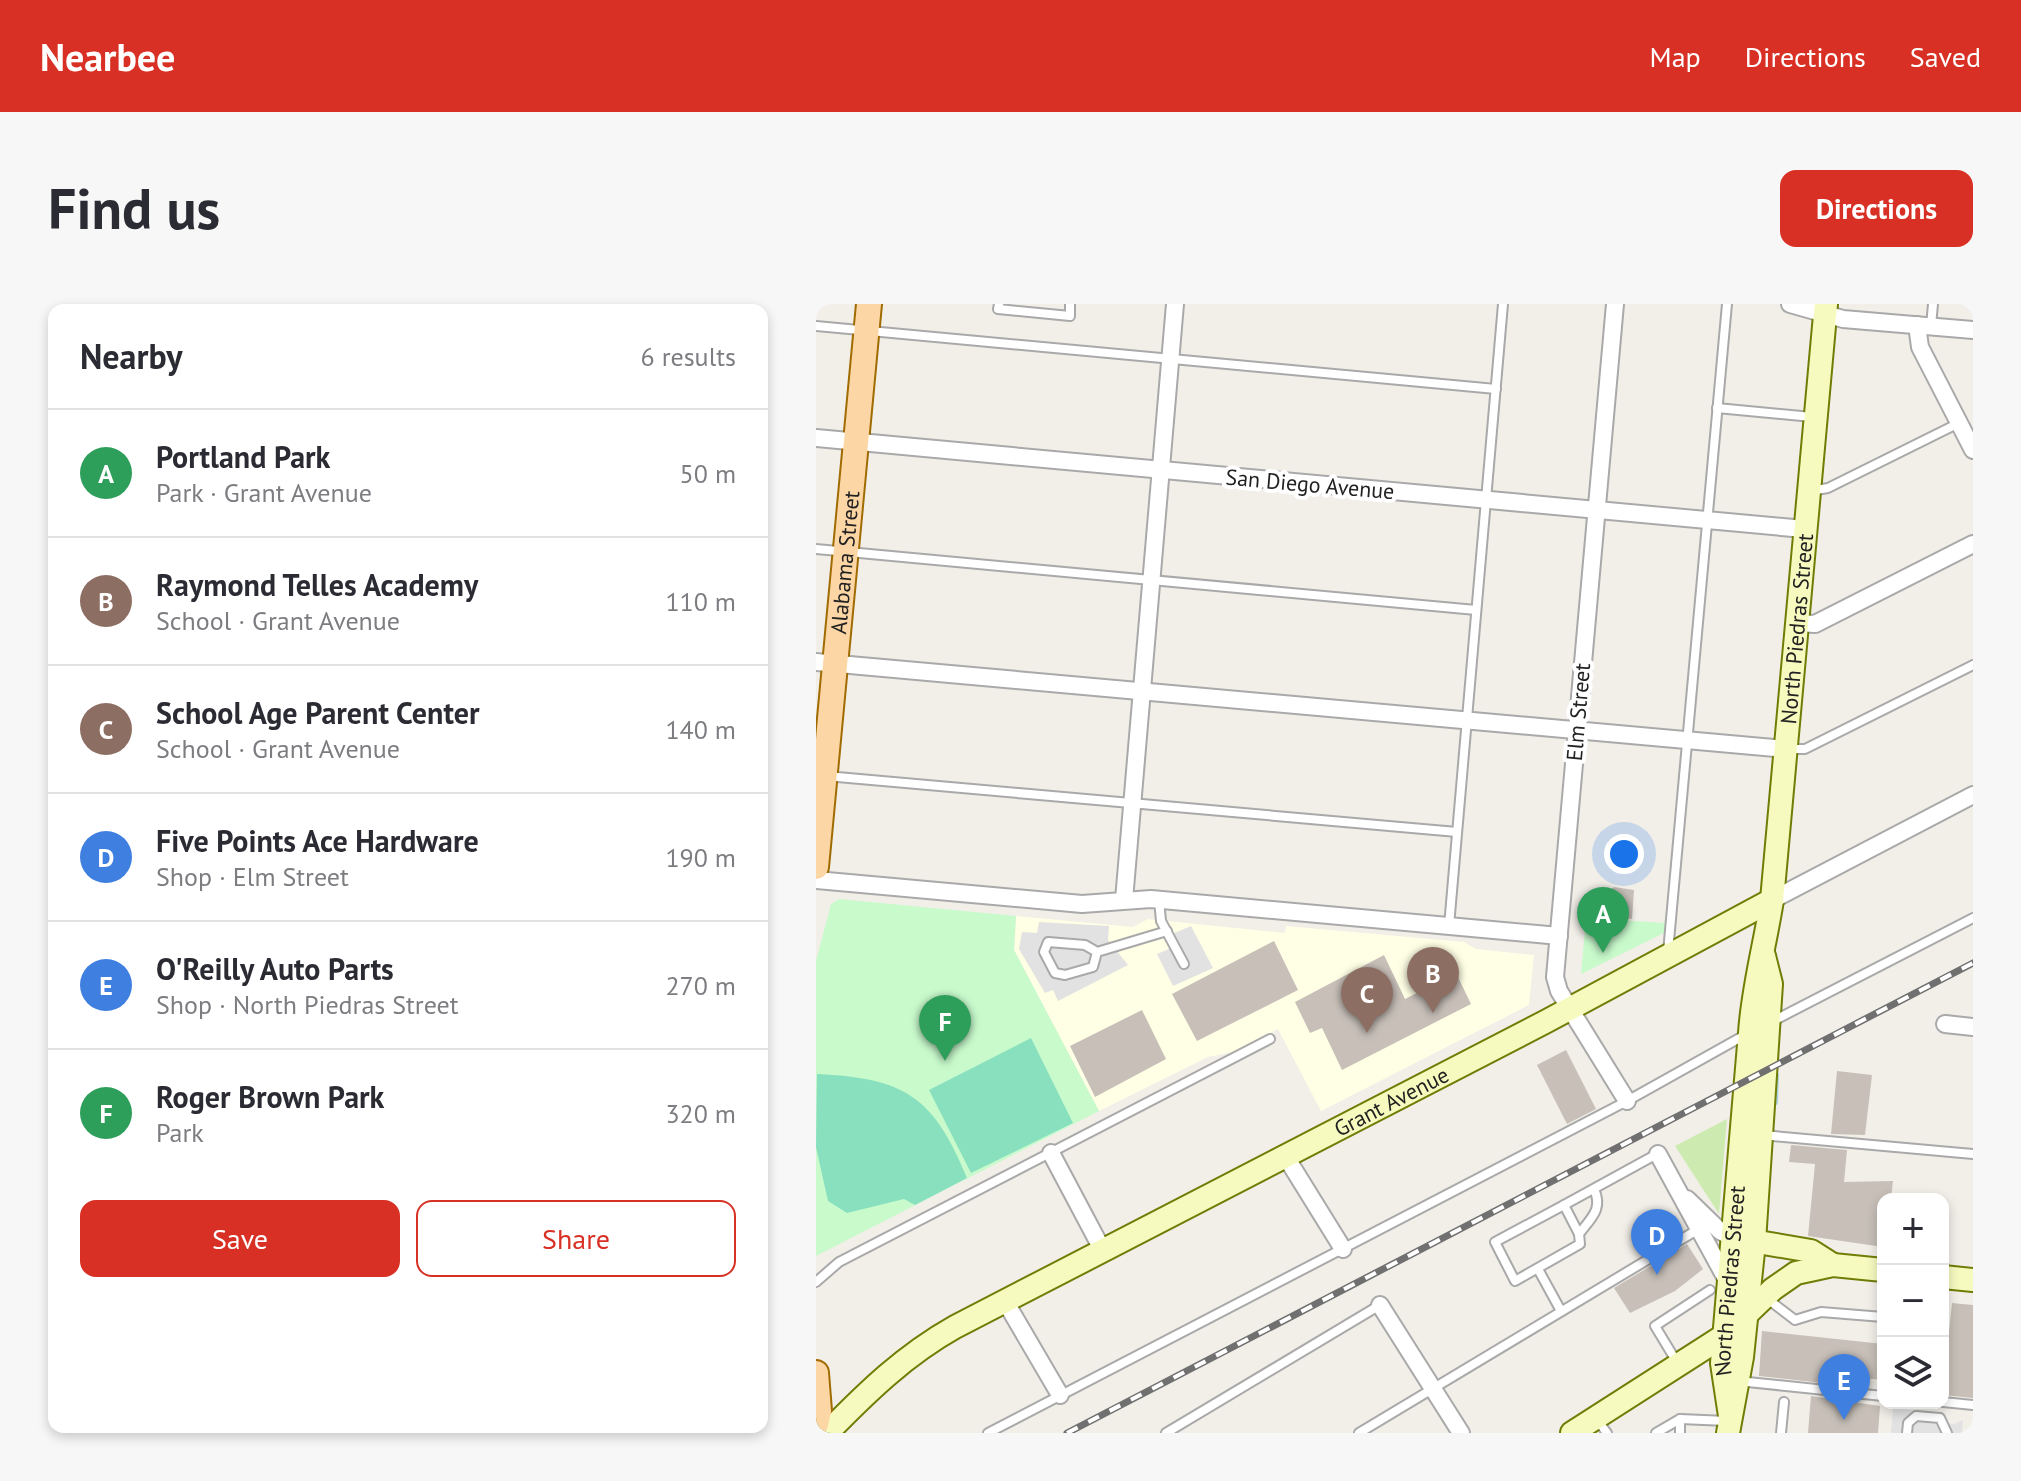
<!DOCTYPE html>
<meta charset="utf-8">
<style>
:root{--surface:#fff;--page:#f7f7f7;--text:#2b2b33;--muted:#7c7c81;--line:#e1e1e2;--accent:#d93025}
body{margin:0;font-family:"PT Sans",sans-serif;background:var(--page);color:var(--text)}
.controls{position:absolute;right:24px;bottom:24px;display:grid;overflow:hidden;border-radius:16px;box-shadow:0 4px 12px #0003}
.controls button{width:72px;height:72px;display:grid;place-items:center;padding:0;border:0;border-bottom:2px solid var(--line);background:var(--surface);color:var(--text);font:40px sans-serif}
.you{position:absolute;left:808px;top:550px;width:28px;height:28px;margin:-20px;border:6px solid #fff;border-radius:50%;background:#1a73e8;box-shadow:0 0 0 12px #1a73e833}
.badge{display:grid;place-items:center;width:52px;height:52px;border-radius:50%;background:var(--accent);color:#fff;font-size:26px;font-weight:700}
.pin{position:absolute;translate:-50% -66px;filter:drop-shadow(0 2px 4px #0008)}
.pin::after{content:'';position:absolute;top:42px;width:28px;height:24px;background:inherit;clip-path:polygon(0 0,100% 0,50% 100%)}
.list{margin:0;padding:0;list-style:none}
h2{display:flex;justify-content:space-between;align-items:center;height:104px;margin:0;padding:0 32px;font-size:34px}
h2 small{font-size:26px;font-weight:400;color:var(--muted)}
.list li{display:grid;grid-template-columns:52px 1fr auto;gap:24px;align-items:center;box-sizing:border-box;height:128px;padding:0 32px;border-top:2px solid var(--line)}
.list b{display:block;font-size:30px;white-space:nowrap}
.list p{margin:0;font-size:26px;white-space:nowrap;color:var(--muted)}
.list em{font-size:26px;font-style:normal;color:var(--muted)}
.actions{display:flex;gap:16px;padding:24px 32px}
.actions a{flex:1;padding:18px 0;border:2px solid var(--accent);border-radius:16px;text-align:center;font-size:28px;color:var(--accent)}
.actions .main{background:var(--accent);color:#fff}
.icon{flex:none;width:44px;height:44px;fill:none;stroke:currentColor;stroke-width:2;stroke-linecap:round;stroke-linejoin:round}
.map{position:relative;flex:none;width:1157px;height:1129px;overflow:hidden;border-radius:16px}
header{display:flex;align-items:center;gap:48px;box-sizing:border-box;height:112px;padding:0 40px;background:var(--accent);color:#fff}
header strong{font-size:38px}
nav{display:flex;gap:44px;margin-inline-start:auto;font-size:28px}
.intro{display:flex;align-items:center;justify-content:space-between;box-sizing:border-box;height:192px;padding:0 48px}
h1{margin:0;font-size:56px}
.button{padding:20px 36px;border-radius:16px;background:var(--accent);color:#fff;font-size:28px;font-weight:700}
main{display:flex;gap:48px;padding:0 48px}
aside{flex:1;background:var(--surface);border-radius:16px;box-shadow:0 4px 12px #0003}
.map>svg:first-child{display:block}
.education{fill:#ffffe5}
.grass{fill:#cdebb0}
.park{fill:#c8facc}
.pitch{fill:#88e0be}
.parking{fill:#e2e2e2}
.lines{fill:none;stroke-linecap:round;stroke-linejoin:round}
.stream{stroke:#aad3df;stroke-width:4}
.building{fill:#c7bfb8}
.lane-casing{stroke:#a9a9a9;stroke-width:12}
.street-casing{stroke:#a9a9a9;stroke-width:20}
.secondary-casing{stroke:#707d05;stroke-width:26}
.primary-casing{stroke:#a06b00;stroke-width:28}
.lane{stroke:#fff;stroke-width:8}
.street{stroke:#fff;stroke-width:16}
.secondary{stroke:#f7fabf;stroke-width:22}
.primary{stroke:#fcd6a4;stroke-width:24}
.rail-casing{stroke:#707070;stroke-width:7}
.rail{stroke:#fff;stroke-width:4;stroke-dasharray:12;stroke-linecap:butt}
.labels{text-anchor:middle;stroke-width:8;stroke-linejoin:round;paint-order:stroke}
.street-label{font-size:22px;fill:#222;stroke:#fff}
</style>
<header>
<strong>Nearbee</strong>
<nav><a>Map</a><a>Directions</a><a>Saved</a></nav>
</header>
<div class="intro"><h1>Find us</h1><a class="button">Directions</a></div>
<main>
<aside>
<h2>Nearby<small>6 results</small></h2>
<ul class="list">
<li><span class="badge" style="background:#2e9e5b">A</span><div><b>Portland Park</b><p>Park · Grant Avenue</p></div><em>50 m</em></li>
<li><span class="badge" style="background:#8d6e63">B</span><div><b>Raymond Telles Academy</b><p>School · Grant Avenue</p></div><em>110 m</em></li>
<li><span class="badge" style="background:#8d6e63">C</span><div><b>School Age Parent Center</b><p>School · Grant Avenue</p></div><em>140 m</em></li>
<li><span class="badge" style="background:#3f7fe0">D</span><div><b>Five Points Ace Hardware</b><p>Shop · Elm Street</p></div><em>190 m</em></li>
<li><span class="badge" style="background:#3f7fe0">E</span><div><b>O'Reilly Auto Parts</b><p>Shop · North Piedras Street</p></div><em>270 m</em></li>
<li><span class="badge" style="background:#2e9e5b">F</span><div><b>Roger Brown Park</b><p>Park</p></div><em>320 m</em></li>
</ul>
<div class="actions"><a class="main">Save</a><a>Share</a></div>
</aside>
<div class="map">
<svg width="1157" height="1129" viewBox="0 0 1157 1129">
<rect width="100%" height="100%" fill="#f2efe9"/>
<polygon class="education" points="200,612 317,623 332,615 469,629 470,622 648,638 660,645 718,651 713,701 505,807 462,725 417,748 392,753 283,807 198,646"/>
<polygon class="grass" points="911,815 903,910 859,842"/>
<g class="park">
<polygon points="23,595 200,612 198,646 283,807 0,952 0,657 15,600"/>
<polygon points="770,614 850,619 850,628 765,670"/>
</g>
<g class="pitch">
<polygon points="215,734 257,819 155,869 113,786"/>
<path d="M1,770C89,774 118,793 151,874L99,901L88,895L31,909L12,897L0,843Z"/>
</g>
<g class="parking">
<polygon points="223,618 293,622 292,636 312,661 242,697 237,686 229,689 203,645 206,628 221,629"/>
<polygon points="375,622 397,664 357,682 341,650 362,641 356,630"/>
<polygon points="1077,1104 1101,1107 1100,1116 1138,1120 1147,1116 1146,1129 1075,1129"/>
</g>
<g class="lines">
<polyline class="stream" points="960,799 961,771"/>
</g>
<g class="building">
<polygon points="798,583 818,586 816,615 790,611 791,605 786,604 787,591"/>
<polygon points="458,637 482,686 381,737 356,690"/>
<polygon points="568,651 589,695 640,669 655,700 526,766 506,724 494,729 479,698"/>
<polygon points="326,706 350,755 279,793 254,742"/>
<polygon points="750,746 780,805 751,820 721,761"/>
<polygon points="1021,767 1056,771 1049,831 1015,830"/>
<polygon points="975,841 1031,846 1028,878 1077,877 1075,895 1067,895 1067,943 992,932 999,860 973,858"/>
<polygon points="871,940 887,965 859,987 814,1009 798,984"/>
<polygon points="1136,999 1157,1001 1157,1094 1127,1091 1127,1046 1131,1047"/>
<polygon points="946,1027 1067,1040 1067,1076 1035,1073 1033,1082 943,1072"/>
<polygon points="995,1092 1064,1102 1062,1129 992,1129"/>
</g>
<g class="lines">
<defs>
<g id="lane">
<polyline points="183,0 182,5 254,12 254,0"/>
<polyline points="0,22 680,85"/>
<polyline points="1115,22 1117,0"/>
<polyline points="901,104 996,113"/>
<polyline points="994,187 1012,184 1143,119"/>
<polyline points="0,245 660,306"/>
<polyline points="970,445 989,445 1157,361"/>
<polyline points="10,472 641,528"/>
<polyline points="343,596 345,617 368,660"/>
<polyline points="633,622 687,0"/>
<polyline points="281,648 277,663 249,671 239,669 228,648 232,638 269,641 281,648 351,627"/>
<polyline points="852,648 911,0"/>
<polyline points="955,718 1157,614"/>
<polyline points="946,831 1157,850"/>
<path d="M778,885C787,905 776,913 763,930L748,901L841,850"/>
<polyline points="748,901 679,938 699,977 764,940 763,930"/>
<polyline points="722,965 745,1007"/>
<polyline points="0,978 23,958 454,735"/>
<polyline points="949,993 979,1016 1005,1008 1067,1013"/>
<polyline points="862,1060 839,1022 894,986"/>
<polyline points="922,1077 1067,1092"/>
<polyline points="1127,1098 1157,1101"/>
<polyline points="780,1114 791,1129"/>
<polyline points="864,1115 911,1117"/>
<polyline points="172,1129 811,797 929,731"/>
<polyline points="350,1129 564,1001"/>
<polyline points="543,1129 881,926"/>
<polyline points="840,1129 864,1115 864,1129"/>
<polyline points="965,1129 968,1098"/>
<polyline points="1091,1129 1092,1119 1100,1112 1124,1114 1131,1129"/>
</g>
<g id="street">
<polyline points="799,0 739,673 743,687 811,797"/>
<polyline points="974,0 1027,15 1157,26"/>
<polyline points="1101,21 1104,43 1157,146"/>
<polyline points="0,134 988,225"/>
<polyline points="979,319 999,320 1157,240"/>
<polyline points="0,358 969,445"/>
<polyline points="0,576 266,600 335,595 743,632"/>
<polyline points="308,596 359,0"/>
<polyline points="956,596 1157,491"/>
<polyline points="1129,720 1157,723"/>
<polyline points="235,849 287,947"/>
<polyline points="842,850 913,980"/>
<polyline points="470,853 527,945"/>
<polyline points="871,895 904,927 918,934"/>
<polyline points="189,997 244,1091"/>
<polyline points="564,1001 645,1129"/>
</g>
<g id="secondary">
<polyline points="924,935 995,947 1017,961"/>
<polyline points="1127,973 1157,976"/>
<path id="s1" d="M914,1112L906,1059L934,729C937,683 949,641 956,596L1010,0"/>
<path id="s2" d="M11,1129C51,1088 89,1051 139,1023L729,718L956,596"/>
<polyline points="756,1129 909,1031 957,985 980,969 1017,961 1067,966"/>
<polyline points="912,1129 926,1053 938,938 955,680 948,652"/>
</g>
<g id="primary">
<path id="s3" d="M0,563L53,0"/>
<polyline points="0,1069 3,1107 0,1120"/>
</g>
</defs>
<use href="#lane" class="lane-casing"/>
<use href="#street" class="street-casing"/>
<use href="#secondary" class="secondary-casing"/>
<use href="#primary" class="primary-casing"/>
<use href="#lane" class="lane"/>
<use href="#street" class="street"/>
<use href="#secondary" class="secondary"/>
<use href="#primary" class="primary"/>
<defs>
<polyline id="rail" points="251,1129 1157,659"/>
</defs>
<use href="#rail" class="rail-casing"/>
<use href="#rail" class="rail"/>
</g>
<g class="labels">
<g class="street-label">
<text transform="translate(494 180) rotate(5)" y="8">San Diego Avenue</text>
<text dy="8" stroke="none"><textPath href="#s3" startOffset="306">Alabama Street</textPath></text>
<text dy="8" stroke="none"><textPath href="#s1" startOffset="792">North Piedras Street</textPath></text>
<text transform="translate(762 408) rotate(-85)" y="8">Elm Street</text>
<text dy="8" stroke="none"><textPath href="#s2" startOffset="658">Grant Avenue</textPath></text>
<text dy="8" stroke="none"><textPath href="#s1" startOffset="136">North Piedras Street</textPath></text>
</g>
</g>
</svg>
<div class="controls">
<button>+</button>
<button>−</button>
<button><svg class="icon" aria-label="layers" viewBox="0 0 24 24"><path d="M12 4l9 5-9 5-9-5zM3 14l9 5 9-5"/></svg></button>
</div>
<div class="you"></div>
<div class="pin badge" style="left:787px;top:649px;background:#2e9e5b">A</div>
<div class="pin badge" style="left:617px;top:709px;background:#8d6e63">B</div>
<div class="pin badge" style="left:551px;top:729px;background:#8d6e63">C</div>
<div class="pin badge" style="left:841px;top:971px;background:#3f7fe0">D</div>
<div class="pin badge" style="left:1028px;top:1116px;background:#3f7fe0">E</div>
<div class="pin badge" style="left:129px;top:757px;background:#2e9e5b">F</div>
</div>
</main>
